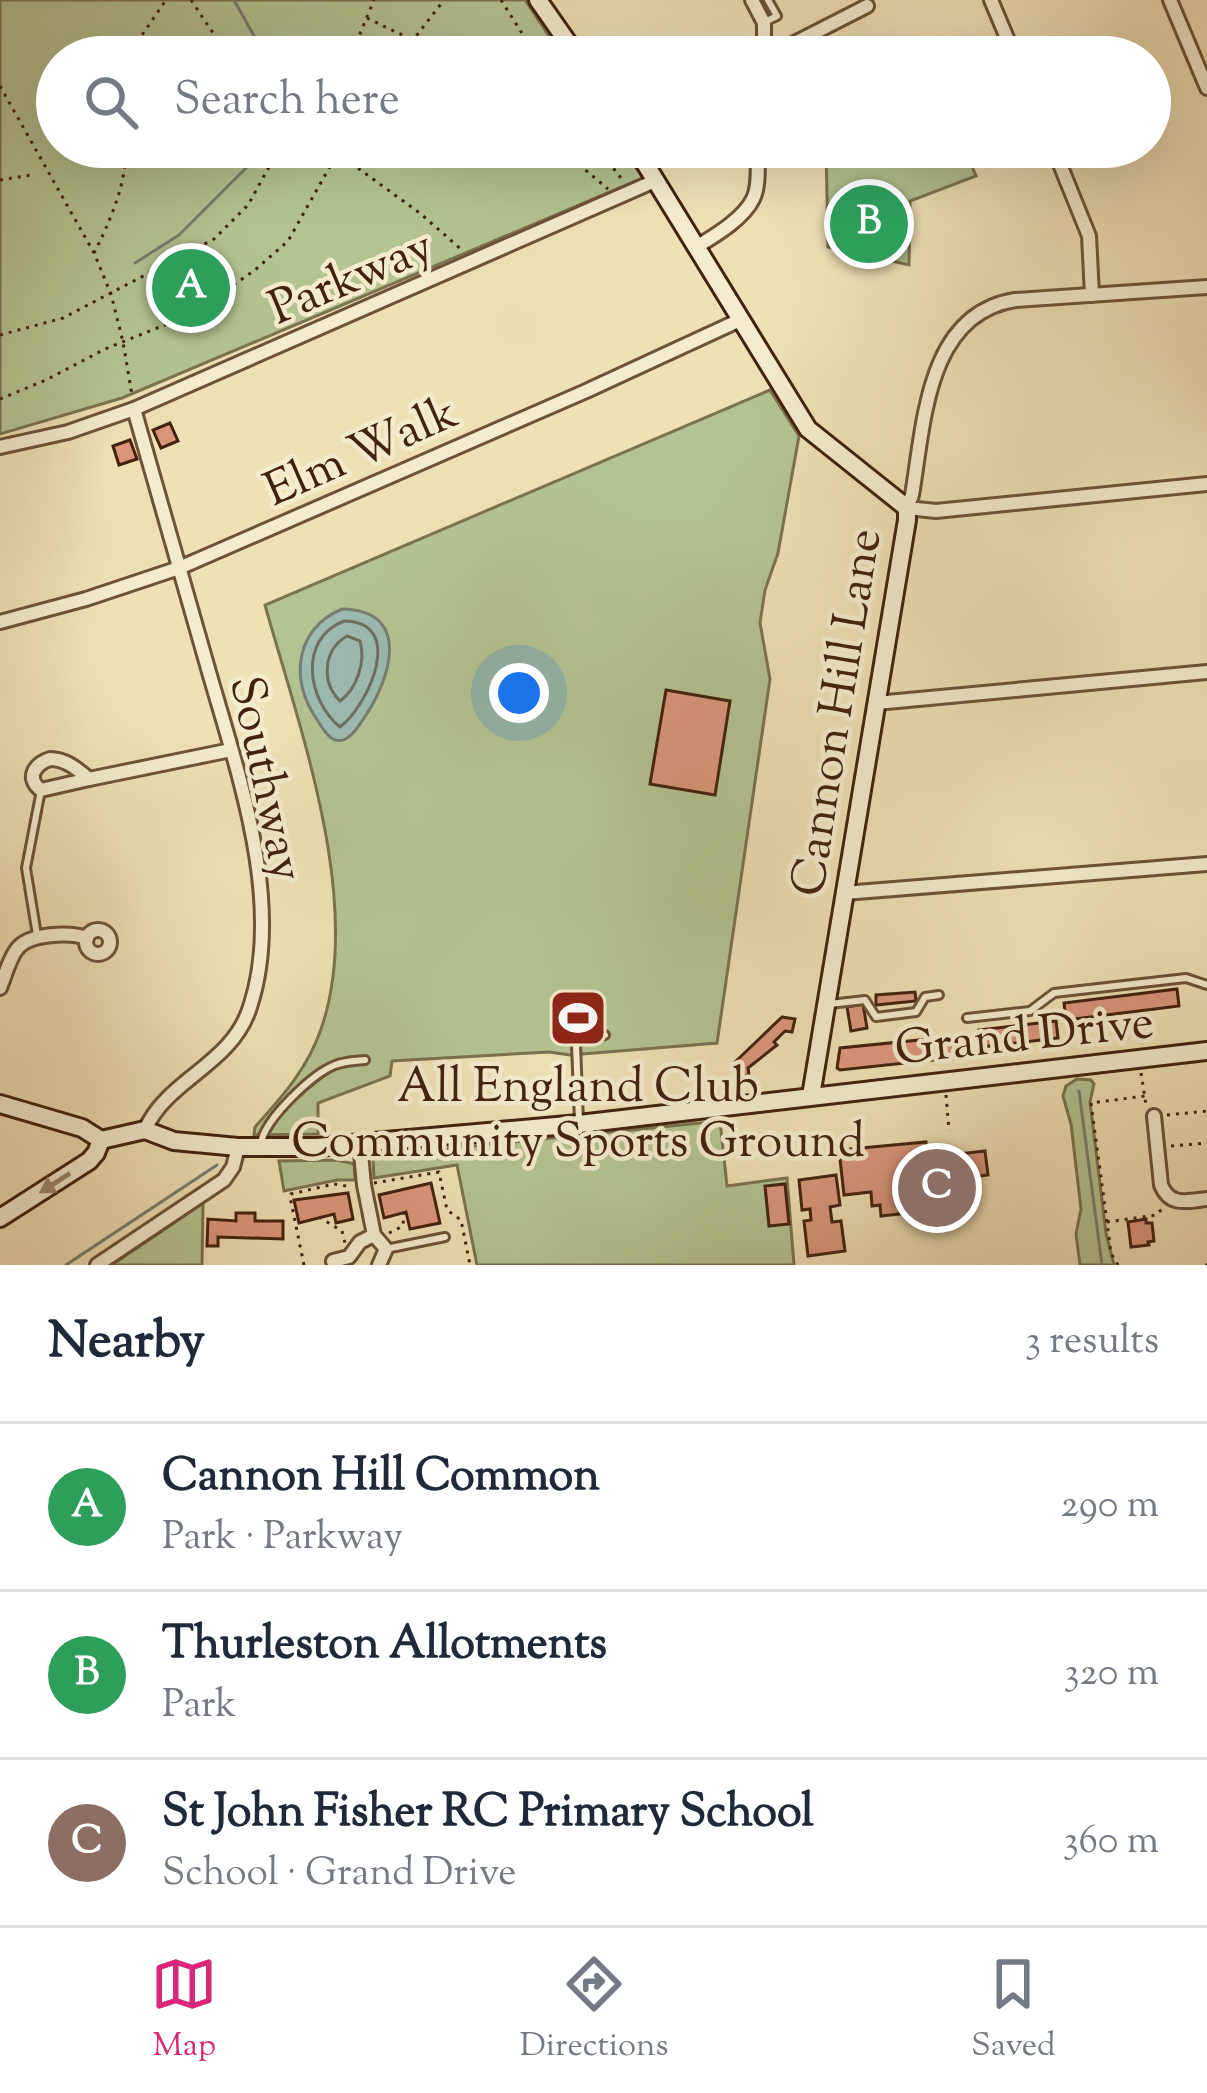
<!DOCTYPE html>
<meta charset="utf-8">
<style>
:root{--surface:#fff;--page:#f6f6f7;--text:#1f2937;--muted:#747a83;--line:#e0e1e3;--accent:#db2777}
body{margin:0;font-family:"Sorts Mill Goudy",serif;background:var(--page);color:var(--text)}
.you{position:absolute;left:519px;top:693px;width:42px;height:42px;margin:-30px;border:9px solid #fff;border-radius:50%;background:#1a73e8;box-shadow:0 0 0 18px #1a73e833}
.badge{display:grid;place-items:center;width:78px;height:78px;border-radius:50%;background:var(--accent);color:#fff;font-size:39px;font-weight:700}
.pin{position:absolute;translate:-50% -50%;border:6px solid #fff;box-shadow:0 3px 12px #0006}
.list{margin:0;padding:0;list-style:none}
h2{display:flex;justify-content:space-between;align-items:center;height:156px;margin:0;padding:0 48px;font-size:51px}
h2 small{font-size:39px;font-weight:400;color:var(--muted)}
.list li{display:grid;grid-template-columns:78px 1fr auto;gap:36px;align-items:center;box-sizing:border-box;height:168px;padding:0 48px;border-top:3px solid var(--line)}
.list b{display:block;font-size:45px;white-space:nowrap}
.list p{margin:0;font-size:39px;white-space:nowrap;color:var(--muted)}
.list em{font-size:39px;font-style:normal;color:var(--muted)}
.icon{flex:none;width:66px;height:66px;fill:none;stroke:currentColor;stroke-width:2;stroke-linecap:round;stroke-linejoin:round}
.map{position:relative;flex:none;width:1207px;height:1265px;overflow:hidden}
.search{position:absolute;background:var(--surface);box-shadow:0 12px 48px #0002;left:36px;right:36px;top:36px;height:132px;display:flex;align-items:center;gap:30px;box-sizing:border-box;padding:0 42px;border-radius:66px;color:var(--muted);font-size:45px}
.sheet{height:660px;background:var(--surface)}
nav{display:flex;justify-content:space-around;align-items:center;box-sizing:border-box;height:168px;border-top:3px solid var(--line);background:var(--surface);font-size:33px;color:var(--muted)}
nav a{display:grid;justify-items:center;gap:6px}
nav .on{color:var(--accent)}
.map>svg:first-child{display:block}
.green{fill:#b4c392;stroke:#7b7250;stroke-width:3}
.water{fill:#9bbcb4;stroke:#777e72;stroke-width:3}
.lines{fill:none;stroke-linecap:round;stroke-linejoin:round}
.shore{stroke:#6e6e62;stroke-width:3}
.stream{stroke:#777e72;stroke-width:3}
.building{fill:#db967c;stroke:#42210f;stroke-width:3}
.lane-casing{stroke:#6d5138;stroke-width:12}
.street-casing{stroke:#6d5138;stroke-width:18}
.secondary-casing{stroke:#42210f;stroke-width:22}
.path{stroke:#42210f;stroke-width:3;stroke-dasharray:3 6;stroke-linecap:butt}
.lane{stroke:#f5ebcf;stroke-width:6}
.street{stroke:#f5ebcf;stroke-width:12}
.secondary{stroke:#f5ebcf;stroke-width:16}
.oneway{fill:#9c866f}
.labels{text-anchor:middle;stroke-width:9;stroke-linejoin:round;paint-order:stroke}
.street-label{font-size:48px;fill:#42210f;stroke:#f5ebcf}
.poi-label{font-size:48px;fill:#42210f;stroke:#f5ebcf}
</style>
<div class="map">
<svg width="1207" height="1265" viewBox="0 0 1207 1265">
<rect width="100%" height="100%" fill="#efe0b5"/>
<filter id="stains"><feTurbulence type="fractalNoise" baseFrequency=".00167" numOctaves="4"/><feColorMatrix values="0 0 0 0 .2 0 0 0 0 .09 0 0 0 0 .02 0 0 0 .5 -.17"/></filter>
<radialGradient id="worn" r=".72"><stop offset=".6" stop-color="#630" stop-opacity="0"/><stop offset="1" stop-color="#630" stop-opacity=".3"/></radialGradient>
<g class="green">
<polygon points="0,0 525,0 563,57 57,57 57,147 622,147 643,178 122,398 0,434"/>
<polygon points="826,147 964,147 976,176 910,201 909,265 828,247"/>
<path d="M770,390L799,436L778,553L765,590L760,623L770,679L717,1043L570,1055L549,1052L392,1061L390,1076L318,1103V1134L254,1135L255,1127C282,1097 308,1068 321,1029C365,904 299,727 265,605Z"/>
<polygon points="1077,1079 1091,1080 1094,1084 1090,1102 1106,1233 1114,1265 1080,1265 1076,1234 1081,1209 1071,1124 1063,1096 1066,1086"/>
<polygon points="720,1121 727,1186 787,1178 794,1265 477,1265 457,1165 374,1178 373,1159 376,1156"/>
<polygon points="337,1160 354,1164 355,1180 337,1180 284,1191 279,1161"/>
<polygon points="203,1203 202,1265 112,1265"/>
</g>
<path class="water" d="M342,609C414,610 390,682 362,721C358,727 351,738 343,740C330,744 322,727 316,718C289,679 296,628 342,609Z"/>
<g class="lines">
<g class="shore">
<path d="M344,621C407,622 368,706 340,727C307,700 298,639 344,621Z"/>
<path d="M347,636L360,641C366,661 357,689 340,701C321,682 323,650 347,636Z"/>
</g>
<g class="stream">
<polyline points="234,0 258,43 271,57"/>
<polyline points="135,263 179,235 252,162 261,147"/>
<polyline points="1079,1091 1102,1265"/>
<polyline points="66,1265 217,1165"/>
</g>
</g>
<g class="building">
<polygon points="170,423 178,441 161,448 153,430"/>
<polygon points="130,440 137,459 119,465 113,446"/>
<polygon points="666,690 730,701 715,795 650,784"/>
<polygon points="1177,989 1179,1006 1066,1020 1064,1003"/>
<polygon points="915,992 916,1001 876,1005 876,995"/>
<polygon points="863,1004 867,1028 851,1031 847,1007"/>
<polygon points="782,1017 795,1019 792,1032 785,1031 774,1042 777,1045 748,1068 749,1075 735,1077 734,1063"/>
<polygon points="1056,1021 1058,1038 981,1047 979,1030"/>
<polygon points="960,1036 962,1057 840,1070 837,1068 840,1048"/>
<polygon points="926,1142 927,1155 948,1153 952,1195 928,1197 929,1205 919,1206 919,1203 899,1205 900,1214 881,1216 880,1205 872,1206 871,1192 844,1195 839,1150"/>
<polygon points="985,1151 988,1175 961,1178 958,1154"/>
<polygon points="836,1175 840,1205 830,1207 832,1222 841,1221 845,1251 808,1256 804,1221 811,1220 810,1209 802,1210 799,1180"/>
<polygon points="431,1183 440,1223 410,1229 406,1212 384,1218 379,1195"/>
<polygon points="785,1184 789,1224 769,1226 765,1186"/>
<polygon points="348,1193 353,1219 336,1223 334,1214 299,1223 294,1200"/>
<polygon points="236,1213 255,1213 255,1221 283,1221 283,1239 218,1237 218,1246 207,1246 208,1219 236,1221"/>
<polygon points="1146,1219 1146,1223 1152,1223 1154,1241 1148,1242 1149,1245 1131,1247 1128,1222"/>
</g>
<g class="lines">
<defs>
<g id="lane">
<polyline points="767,21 777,16 768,0"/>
<polyline points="37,935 26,868 41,790"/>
<polyline points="829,1004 865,1000 876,1017 916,1012 925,997 939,995"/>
<polyline points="967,1018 1030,1011 1054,993 1186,978 1207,985"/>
<polyline points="579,1121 576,1044 580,1039 605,1035"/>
<path d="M261,1143C265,1119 312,1074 335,1065C345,1061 355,1061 365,1060"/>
<polyline points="386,1249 445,1237"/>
</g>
<g id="street">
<polyline points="752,0 764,23 764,57"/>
<polyline points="991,0 1015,57"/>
<polyline points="1170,0 1207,88"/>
<polyline points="767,57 867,6"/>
<polyline points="1053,147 1089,236 1092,295"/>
<path d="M698,246C716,235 743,219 753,199C760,185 757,163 758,147"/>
<path d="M1207,287L1015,300C926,314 924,425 912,495L907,508L936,511L1207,484"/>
<path d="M134,409C158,494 183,579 207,665C236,768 285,901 250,1007C232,1065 167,1079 145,1130"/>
<polyline points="0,447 68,432 134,409 657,180"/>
<polyline points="0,622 86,599 179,568 584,392 740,320"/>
<polyline points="876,703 1207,672"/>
<path d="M50,759C66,759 77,769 89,779L41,790C25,778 35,764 50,759Z"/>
<polyline points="89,779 231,750"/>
<polyline points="844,893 1207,864"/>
<circle cx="98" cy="942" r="12"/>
<path d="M0,988C5,976 9,959 17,949C29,933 70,932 87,938"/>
<path d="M1154,1116L1161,1185C1170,1207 1187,1201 1207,1199"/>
<polyline points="360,1143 364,1185 374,1235 386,1249 379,1265"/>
<polyline points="333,1261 349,1257 360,1242 374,1235"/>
<polyline points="97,1265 224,1180 233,1167 238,1147"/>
</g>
<g id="secondary">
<polyline points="538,0 578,57"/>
<polyline points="635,147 808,429 907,508 907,520 811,1096"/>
<polyline points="0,1104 82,1128 101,1140 145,1130 174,1141 238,1147 317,1147 579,1124 1207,1051"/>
<polyline points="0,1218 89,1161 96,1153 101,1140"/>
</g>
</defs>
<use href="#lane" class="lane-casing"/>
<use href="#street" class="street-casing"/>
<use href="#secondary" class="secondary-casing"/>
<g class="path">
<polyline points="191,0 229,57"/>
<polyline points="501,0 537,57"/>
<polyline points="367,18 427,47 441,57"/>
<polyline points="127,57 166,0"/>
<polyline points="345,57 359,36 374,0"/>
<polyline points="400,57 444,0"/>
<polyline points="0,86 94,253 111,294 123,342 132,395"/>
<polyline points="329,147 421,214 463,251"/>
<polyline points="558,147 608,189"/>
<polyline points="597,147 624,182"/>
<polyline points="0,180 31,175"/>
<path d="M94,253C108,226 130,177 124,147"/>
<polyline points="0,335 63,318 214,239 248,205 280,147"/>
<polyline points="0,399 46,380 105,349 192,314 255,270 288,241 341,147"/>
<polyline points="1141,1073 1146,1105"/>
<polyline points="946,1095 949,1131"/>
<polyline points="1167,1115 1207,1111"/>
<polyline points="1171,1146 1207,1143"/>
<polyline points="374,1183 439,1172 447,1210 461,1220 470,1265"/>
<polyline points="319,1217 342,1231 345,1243"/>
<polyline points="1107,1222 1091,1103 1145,1096"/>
<polyline points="389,1233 403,1226 404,1212"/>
<polyline points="304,1265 290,1197 291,1194 334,1184 352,1187"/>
<polyline points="1118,1265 1111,1253 1107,1222 1156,1215 1164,1207"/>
<polyline points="1205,1265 1207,1265"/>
</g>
<use href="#lane" class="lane"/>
<use href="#street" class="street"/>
<use href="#secondary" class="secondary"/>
</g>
<defs><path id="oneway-solid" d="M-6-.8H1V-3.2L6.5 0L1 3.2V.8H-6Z" transform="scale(3)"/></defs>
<use class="oneway" href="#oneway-solid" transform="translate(55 1183) rotate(147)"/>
<defs>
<symbol id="stadium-square" viewBox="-11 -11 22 22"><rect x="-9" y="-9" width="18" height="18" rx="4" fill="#8f2418" stroke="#f5ebcf"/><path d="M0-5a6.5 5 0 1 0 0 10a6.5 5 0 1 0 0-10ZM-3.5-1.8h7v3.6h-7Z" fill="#fff"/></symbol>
</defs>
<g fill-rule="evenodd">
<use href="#stadium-square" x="545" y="985" width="66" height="66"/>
</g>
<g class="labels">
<g class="street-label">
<text transform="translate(350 275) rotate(-23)" y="17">Parkway</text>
<text transform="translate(360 449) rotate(-24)" y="17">Elm Walk</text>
<text transform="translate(834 712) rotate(-81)" y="17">Cannon Hill Lane</text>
<text transform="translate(269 778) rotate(78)" y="17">Southway</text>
<text transform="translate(1024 1033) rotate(-6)" y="17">Grand Drive</text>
</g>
<g class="poi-label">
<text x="578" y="1101">All England Club<tspan x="578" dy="55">Community Sports Ground</tspan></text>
</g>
</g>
<rect width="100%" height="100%" filter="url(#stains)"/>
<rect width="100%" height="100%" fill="url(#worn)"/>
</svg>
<div class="you"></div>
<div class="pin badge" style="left:191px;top:288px;background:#2e9e5b">A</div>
<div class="pin badge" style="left:869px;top:224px;background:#2e9e5b">B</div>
<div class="pin badge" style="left:937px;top:1188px;background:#8d6e63">C</div>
<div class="search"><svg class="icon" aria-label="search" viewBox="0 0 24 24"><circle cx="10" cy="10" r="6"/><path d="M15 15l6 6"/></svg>Search here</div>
</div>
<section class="sheet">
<h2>Nearby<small>3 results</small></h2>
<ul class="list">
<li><span class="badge" style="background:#2e9e5b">A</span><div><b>Cannon Hill Common</b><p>Park · Parkway</p></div><em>290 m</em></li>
<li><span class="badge" style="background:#2e9e5b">B</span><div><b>Thurleston Allotments</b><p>Park</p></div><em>320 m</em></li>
<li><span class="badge" style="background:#8d6e63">C</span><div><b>St John Fisher RC Primary School</b><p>School · Grand Drive</p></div><em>360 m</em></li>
</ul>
</section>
<nav>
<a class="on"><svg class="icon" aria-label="map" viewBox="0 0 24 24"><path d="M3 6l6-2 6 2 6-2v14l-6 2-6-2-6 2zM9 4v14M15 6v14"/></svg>Map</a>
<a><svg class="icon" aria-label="directions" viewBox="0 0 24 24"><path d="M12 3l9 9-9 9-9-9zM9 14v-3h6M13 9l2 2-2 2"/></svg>Directions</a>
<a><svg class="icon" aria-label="saved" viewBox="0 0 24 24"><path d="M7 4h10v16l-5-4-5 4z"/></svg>Saved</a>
</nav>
